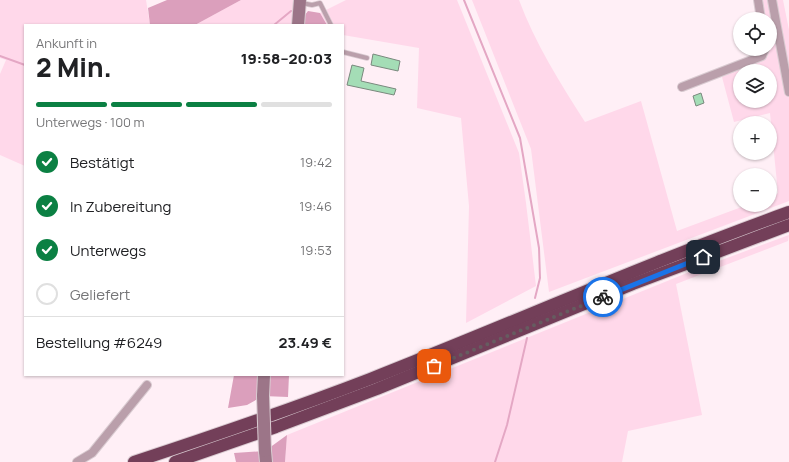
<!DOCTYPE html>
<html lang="de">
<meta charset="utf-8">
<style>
:root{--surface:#fff;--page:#f6f6f6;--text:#202124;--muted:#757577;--line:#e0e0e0;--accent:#0b8043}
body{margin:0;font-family:Manrope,sans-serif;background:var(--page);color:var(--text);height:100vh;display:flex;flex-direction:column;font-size:15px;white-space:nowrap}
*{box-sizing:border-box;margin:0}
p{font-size:13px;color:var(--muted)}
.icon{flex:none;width:22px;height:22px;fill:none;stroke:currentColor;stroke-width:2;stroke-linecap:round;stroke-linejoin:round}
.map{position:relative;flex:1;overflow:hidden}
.side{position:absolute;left:24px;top:24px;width:320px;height:352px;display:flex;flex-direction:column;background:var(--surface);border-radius:0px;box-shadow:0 1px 3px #0004}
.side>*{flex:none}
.buttons{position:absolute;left:733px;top:12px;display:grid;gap:8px}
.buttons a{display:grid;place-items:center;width:44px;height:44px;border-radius:50%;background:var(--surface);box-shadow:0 1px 3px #0004;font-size:20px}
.pin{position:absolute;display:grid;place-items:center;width:34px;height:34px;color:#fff;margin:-17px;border-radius:8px;box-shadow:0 2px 6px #0006}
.courier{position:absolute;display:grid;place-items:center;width:40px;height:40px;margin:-20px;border:3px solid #1a73e8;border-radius:50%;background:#fff;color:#222;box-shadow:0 1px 5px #0007}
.overview em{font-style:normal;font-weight:800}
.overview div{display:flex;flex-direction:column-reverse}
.overview{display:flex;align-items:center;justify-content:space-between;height:68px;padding:0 12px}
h1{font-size:26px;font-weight:800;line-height:30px}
.bar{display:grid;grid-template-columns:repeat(4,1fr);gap:6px 4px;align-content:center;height:48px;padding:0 12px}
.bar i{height:5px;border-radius:3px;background:var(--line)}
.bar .active{background:var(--accent)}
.bar p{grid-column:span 4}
.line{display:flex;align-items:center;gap:10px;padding:0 12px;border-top:1px solid var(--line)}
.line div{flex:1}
ol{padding:0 12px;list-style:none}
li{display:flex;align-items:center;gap:12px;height:44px}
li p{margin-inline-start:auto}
li .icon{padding:4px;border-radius:50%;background:var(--accent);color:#fff;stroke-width:4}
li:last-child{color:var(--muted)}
li i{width:22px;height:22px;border:2px solid var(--line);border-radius:50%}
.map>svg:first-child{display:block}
</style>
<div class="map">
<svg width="789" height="462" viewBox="0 0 789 462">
<rect width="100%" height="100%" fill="#ffeff6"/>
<g fill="#ffd8ea" fill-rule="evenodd">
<path d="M0 0H146L150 25H25V166L0 155V74L6 60 0 58Z"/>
<path d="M241 0H297L295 25H195Z"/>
<path d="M346 0H457L519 153 526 203 536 286 466 323 469 206 461 118 417 108 419 48 343 35V25H327L320 13Z"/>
<path d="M472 0H519C535 43 560 83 585 122L641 101 677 231 747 205H770V197L778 193 770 113 734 122 722 77 768 56V49H770V19H765L761 0H783L789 30V201L549 292 531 149ZM740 71H770V101H740Z"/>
<path d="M789 235 788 241 676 284 702 415 628 431 622 462H285L287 435 692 271Z"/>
</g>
<g fill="#db9fbc">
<path d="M167 0H241L195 25H150L148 8Z"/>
<path d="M308 11 320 13 327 25H295L298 24Z"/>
<path d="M234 375H289L288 397 263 396 247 405 228 408Z"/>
<path d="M287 435 285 462H236L234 453 265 451Z"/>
</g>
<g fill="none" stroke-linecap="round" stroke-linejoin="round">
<g stroke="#e4a7c4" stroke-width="2">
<path d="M464 0 520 138 539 248 540 278 535 298"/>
<path d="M274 25 291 11"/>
<path d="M0 56 25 65"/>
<path d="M495 462 507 425 527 338"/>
</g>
</g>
<g fill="#a4ddb6" stroke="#7a897e">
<path d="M373 54 400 61 398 71 371 65Z"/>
<path d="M352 65 364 68 361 81 396 89 394 95 347 85Z"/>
<path d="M701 93 704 103 696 106 693 96Z"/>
</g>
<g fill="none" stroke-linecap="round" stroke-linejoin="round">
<defs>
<g id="service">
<path d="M302 3 312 5 320 3 331 25"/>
<path d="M343 52 367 58"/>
</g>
<g id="minor">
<path d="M758 0 761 19"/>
<path d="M772 0 789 92"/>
<path d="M682 87 762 56 765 49"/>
<path d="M77 462 92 453 147 385"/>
</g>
<g id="secondary">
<path d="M298 25 300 0"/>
<path d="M263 396 264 375"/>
<path d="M265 451 266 462"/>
</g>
<g id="motorway">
<path d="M134 462C213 436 292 409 370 379 510 324 647 263 789 212"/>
<path d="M175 462 276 427 377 389 633 284 789 225"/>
</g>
</defs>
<use href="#service" stroke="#d9cbd1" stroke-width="5.5"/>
<use href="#minor" stroke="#d9cbd1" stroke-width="10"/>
<use href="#secondary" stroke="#d9cbd1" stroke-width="14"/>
<use href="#motorway" stroke="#d9cbd1" stroke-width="14"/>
<use href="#service" stroke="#ba9fab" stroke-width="4"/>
<use href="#minor" stroke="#ba9fab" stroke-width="8"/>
<use href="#secondary" stroke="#9c7588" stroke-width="12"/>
<use href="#motorway" stroke="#733f59" stroke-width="12"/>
<defs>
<path id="secondary-bridge" d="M263 396 265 451"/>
</defs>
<use href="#secondary-bridge" stroke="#d9cbd1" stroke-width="14" stroke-linecap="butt"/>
<use href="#secondary-bridge" stroke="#9c7588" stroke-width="12"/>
</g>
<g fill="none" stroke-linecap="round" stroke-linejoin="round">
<path stroke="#665c60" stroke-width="4" stroke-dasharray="0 7.2" d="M434 366 603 297"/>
<path stroke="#1a73e8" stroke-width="5" d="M603 297 703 257"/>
</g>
</svg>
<div class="buttons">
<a><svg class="icon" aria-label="locate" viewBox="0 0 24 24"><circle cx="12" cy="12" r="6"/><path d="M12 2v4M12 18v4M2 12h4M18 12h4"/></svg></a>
<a><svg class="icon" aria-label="layers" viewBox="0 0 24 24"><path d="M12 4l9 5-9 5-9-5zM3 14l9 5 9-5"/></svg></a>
<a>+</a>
<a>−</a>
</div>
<div class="pin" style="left:434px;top:366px;background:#ea580c"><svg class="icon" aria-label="bag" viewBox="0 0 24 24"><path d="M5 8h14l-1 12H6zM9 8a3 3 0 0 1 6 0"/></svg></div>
<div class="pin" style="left:703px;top:257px;background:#1f2937"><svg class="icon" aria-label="home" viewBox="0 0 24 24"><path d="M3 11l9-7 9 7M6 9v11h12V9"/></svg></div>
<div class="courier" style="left:603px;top:297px"><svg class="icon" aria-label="bike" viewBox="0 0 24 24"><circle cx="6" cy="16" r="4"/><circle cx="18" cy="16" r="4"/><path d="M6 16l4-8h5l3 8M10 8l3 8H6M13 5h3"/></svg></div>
<section class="side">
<div class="overview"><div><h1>2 Min.</h1><p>Ankunft in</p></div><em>19:58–20:03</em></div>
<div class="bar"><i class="active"></i><i class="active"></i><i class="active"></i><i></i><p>Unterwegs · 100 m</p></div>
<ol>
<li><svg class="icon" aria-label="check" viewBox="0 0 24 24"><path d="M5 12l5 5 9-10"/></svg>Bestätigt<p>19:42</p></li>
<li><svg class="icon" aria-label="check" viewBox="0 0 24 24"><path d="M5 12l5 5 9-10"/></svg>In Zubereitung<p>19:46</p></li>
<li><svg class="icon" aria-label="check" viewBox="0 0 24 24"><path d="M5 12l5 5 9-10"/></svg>Unterwegs<p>19:53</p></li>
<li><i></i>Geliefert</li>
</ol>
<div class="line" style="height:52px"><div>Bestellung #6249</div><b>23.49 €</b></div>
</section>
</div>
